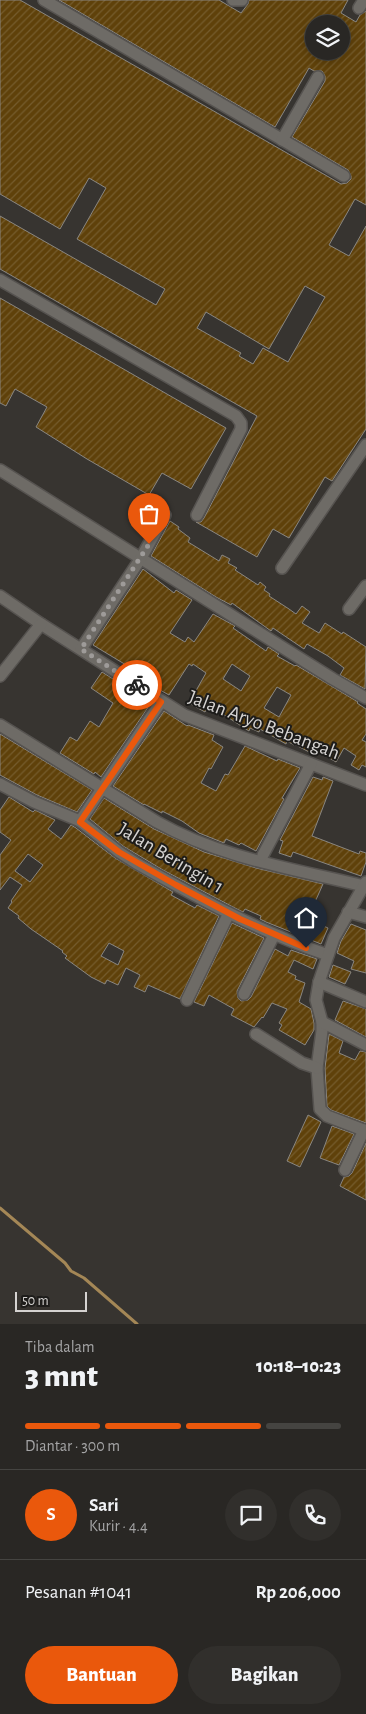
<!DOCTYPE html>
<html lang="id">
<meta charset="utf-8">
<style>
:root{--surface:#292724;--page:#312f2c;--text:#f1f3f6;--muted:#a5a5a6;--line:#454441;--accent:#ea580c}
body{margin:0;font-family:"Alegreya Sans",sans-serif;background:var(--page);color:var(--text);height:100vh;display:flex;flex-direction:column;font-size:19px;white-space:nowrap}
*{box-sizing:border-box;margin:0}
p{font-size:16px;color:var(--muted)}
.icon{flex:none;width:28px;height:28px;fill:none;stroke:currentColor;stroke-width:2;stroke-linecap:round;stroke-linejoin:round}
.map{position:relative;height:1324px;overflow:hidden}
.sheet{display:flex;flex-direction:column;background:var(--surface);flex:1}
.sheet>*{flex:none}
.controls{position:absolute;left:305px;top:15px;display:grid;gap:10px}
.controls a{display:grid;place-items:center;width:45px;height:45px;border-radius:50%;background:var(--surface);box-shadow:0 2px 8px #0003,0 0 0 1px var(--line);font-size:25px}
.scale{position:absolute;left:15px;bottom:12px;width:72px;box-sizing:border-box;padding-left:5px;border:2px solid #d5d3d1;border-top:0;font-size:14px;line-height:18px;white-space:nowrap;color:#d5d3d1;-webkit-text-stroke:4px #1d1c1a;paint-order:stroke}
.pin{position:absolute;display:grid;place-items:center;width:42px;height:42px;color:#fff;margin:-51px -21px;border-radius:50% 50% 50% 0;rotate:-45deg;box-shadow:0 0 5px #0007}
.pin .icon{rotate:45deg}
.courier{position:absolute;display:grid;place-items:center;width:50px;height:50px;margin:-25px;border:4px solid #ea580c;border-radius:50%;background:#fff;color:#222;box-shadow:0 1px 6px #0007}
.summary em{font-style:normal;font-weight:800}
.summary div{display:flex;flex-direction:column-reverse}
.summary{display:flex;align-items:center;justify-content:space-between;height:85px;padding:0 25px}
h1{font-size:32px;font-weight:800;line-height:38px}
.bar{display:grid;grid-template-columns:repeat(4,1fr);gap:8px 5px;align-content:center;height:60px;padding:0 25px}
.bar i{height:6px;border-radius:4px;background:var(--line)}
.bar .current{background:var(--accent)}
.bar p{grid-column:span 4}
.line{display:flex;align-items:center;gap:12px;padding:0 25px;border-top:1px solid var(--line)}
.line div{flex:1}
.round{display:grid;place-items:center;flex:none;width:52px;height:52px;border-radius:26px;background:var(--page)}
.button{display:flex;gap:10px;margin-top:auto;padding:10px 25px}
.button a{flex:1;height:58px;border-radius:30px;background:var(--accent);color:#fff;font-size:20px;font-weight:800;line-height:58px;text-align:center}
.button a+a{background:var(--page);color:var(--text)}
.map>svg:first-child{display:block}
</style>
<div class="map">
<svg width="366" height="1324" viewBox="0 0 366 1324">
<defs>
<pattern id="building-hatch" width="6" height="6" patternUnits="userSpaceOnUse" patternTransform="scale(1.25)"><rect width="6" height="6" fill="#5f410a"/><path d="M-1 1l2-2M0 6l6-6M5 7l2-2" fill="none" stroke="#755c2d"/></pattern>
</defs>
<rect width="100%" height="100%" fill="#373430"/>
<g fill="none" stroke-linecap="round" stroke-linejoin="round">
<path stroke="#a48756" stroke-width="3" d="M0 1208 65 1263 71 1271 84 1278 137 1324"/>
</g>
<g fill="url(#building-hatch)" stroke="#898681" fill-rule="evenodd">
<path d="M0 0H20L341 184 347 183 351 179V176L348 170 292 137 325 81V76L322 71H314L309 68 275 127 59 0H219L241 13 248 4 249 0H348L341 13 356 22 360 15 366 11V205L355 199 329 245 349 256 366 226V429L332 481 325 477 289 538 273 529 257 557 196 522H201L204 518 257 416 0 269V216L156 305 165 289 77 239 106 188 89 178 60 229 0 194ZM314 24H341V51H314ZM305 286 325 297 288 362 263 348 253 364 239 356 241 353 197 328 206 312 269 349Z"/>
<path d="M0 298 226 428 191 489 162 473 149 495 87 459 36 427 47 407 15 389 6 406 0 403Z"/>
<path d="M170 521 179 527 178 529 190 538 188 542 219 561 222 555 230 559 228 563 237 568 235 570 258 585 260 582 266 587 264 590 270 594 269 596 289 609 296 614 302 606 310 612 302 623 319 633 325 623 342 634 343 632 366 647 365 689 340 675 344 668 328 656 307 644 304 649 273 628 271 631 232 603 231 605 216 597 151 556Z"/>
<path d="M143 569 174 593 176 590 192 600 170 633 185 642 188 637 194 642 213 614 235 626 233 628 266 651 268 647 279 654 277 656 295 666 296 665 358 702 357 703 366 709V734L362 740 366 742V767L362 765 359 770 351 765 356 756 344 748 336 762 326 756 330 750 317 742 311 753 294 744V745L287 741 286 744 260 729 259 732 250 728 249 731 209 705 205 712 189 703 206 673 193 664 192 666 189 664 169 695 151 685 153 681 141 674 93 645ZM232 664 250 676 241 691 223 679ZM277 687 291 695 279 717 264 708Z"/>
<path d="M102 672 151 703 101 777 95 772 94 774 60 753 70 737 77 741 90 721 99 727 113 703 91 688Z"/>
<path d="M164 711 187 726 188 725 214 735 212 740 223 747 211 769 209 768 201 783 216 791 225 774 228 775 245 746 277 761 278 759 300 768 282 798 284 799 256 851 241 843 239 845 226 839 224 843 199 833 182 821 162 811V813L144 804V805L113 786Z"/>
<path d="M0 734 92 790 77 812 37 795 0 775Z"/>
<path d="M313 777 322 780 323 777 333 781 312 836 359 854 360 851 366 853V862L361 876 293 852 291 857 279 853 283 841 280 840Z"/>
<path d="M9 797 33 812 35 810 55 820 48 829 61 839 71 825 76 828 115 858 173 892 171 895 195 908 197 905 219 916 180 999 148 985 145 992 134 987 140 975 126 968 118 985 107 980 105 984 91 977 65 958 67 956 62 952 63 951 31 929 18 918 19 916 8 908 12 902 11 901 22 885 10 877 0 890V855L11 840 0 832V810ZM28 854 43 865 30 882 15 871ZM109 943 124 951 118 965 101 956Z"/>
<path d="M104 798 154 829 204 852 256 868 323 884 311 911 321 916 317 923 328 928 321 944 266 922 260 919 261 916 245 909 243 912 233 907 163 870 123 846 90 819Z"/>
<path d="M232 923 264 938 237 991 238 998 241 1001 248 1000 251 997 275 949 288 956 291 950 317 959 313 969 294 960 288 972 296 976 295 979 305 983 299 1002 311 1009 314 1023V1030L305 1045 279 1030 282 1025 279 1023 287 1009 272 1003 263 1018 262 1017 254 1027 231 1015 234 1009 209 995 204 1006 194 1002Z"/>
<path d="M351 924 366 930V973L351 969 354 961 337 953 341 941Z"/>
<path d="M333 965 351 972 345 984 329 977Z"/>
<path d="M343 1001 366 1009V1037L335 1020Z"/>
<path d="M329 1034 343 1041 339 1053 355 1060 360 1051 366 1052V1123L331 1110 327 1106 325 1068Z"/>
<path d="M308 1115 321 1122 300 1167 287 1161Z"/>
<path d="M332 1126 354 1134 339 1165 320 1158Z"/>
<path d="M366 1143V1200L340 1186 344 1177 349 1176 352 1173Z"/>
</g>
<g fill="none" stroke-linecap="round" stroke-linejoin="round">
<defs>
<g id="minor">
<path d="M44 0 344 176"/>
<path d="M233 0H242"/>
<path d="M359 8 364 0"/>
<path d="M282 140 318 77"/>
<path d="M0 280 236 416 241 423V429L197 515"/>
<path d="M0 470 333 679 366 698"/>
<path d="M282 568 366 445"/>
<path d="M0 596 41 624 184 715 366 785"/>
<path d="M349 609 366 586"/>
<path d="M81 649 141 558 165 515"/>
<path d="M0 676 41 624"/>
<path d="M0 725 157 822C221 858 294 869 364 886"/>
<path d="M0 784 34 802 80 821 119 852 136 863C198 898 260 932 328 955"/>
<path d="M80 821 161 702"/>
<path d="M263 855 311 764"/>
<path d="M366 882 334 938 319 982 316 1000 322 1022V1031L317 1068 320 1109 327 1116 366 1131"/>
<path d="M348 912 366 917"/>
<path d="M319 982 366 1002"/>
<path d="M244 994 274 935"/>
<path d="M187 1000 229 913"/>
<path d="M322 1022 366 1045"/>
<path d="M256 1034 302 1063 317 1068"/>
<path d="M345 1170 364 1130"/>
</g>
</defs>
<use href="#minor" stroke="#565350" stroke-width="14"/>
<use href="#minor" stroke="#6e6b66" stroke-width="11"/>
</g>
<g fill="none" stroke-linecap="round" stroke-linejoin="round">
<path stroke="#9e9b99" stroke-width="5" stroke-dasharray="0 9" d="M137 685 81 649 149 544"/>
<path stroke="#ea580c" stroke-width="6" d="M137 685 161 702 80 822 119 852 176 885 240 919 306 948"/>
</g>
<g text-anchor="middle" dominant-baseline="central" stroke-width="4" stroke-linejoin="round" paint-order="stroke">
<g font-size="20" fill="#d5d3d1" stroke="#1d1c1a">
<text transform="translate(264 725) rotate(21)">Jalan Aryo Bebangah</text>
<text transform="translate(171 858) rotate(31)">Jalan Beringin 1</text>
</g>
</g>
</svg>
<div class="controls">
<a><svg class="icon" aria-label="layers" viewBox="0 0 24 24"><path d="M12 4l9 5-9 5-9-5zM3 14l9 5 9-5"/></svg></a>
</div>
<div class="scale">50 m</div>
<div class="pin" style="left:149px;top:544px;background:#ea580c"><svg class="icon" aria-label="bag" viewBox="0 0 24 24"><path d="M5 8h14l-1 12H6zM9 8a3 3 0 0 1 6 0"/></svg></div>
<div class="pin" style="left:306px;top:948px;background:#1f2937"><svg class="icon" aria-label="home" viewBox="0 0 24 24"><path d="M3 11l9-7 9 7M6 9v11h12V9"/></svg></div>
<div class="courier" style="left:137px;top:685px"><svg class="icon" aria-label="bike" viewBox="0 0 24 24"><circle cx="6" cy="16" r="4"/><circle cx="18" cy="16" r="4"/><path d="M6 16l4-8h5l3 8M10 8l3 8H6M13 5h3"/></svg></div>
</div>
<section class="sheet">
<div class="summary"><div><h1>3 mnt</h1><p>Tiba dalam</p></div><em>10:18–10:23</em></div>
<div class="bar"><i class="current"></i><i class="current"></i><i class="current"></i><i></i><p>Diantar · 300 m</p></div>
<div class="line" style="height:90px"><b class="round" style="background:var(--accent);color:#fff">S</b><div><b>Sari</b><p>Kurir · 4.4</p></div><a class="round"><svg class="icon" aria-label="chat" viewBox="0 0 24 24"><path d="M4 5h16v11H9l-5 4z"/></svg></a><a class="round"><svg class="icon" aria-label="phone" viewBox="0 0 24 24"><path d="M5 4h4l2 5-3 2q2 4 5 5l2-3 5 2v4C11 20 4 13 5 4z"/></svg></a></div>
<div class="line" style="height:65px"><div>Pesanan #1041</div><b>Rp 206,000</b></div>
<div class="button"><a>Bantuan</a><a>Bagikan</a></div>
</section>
